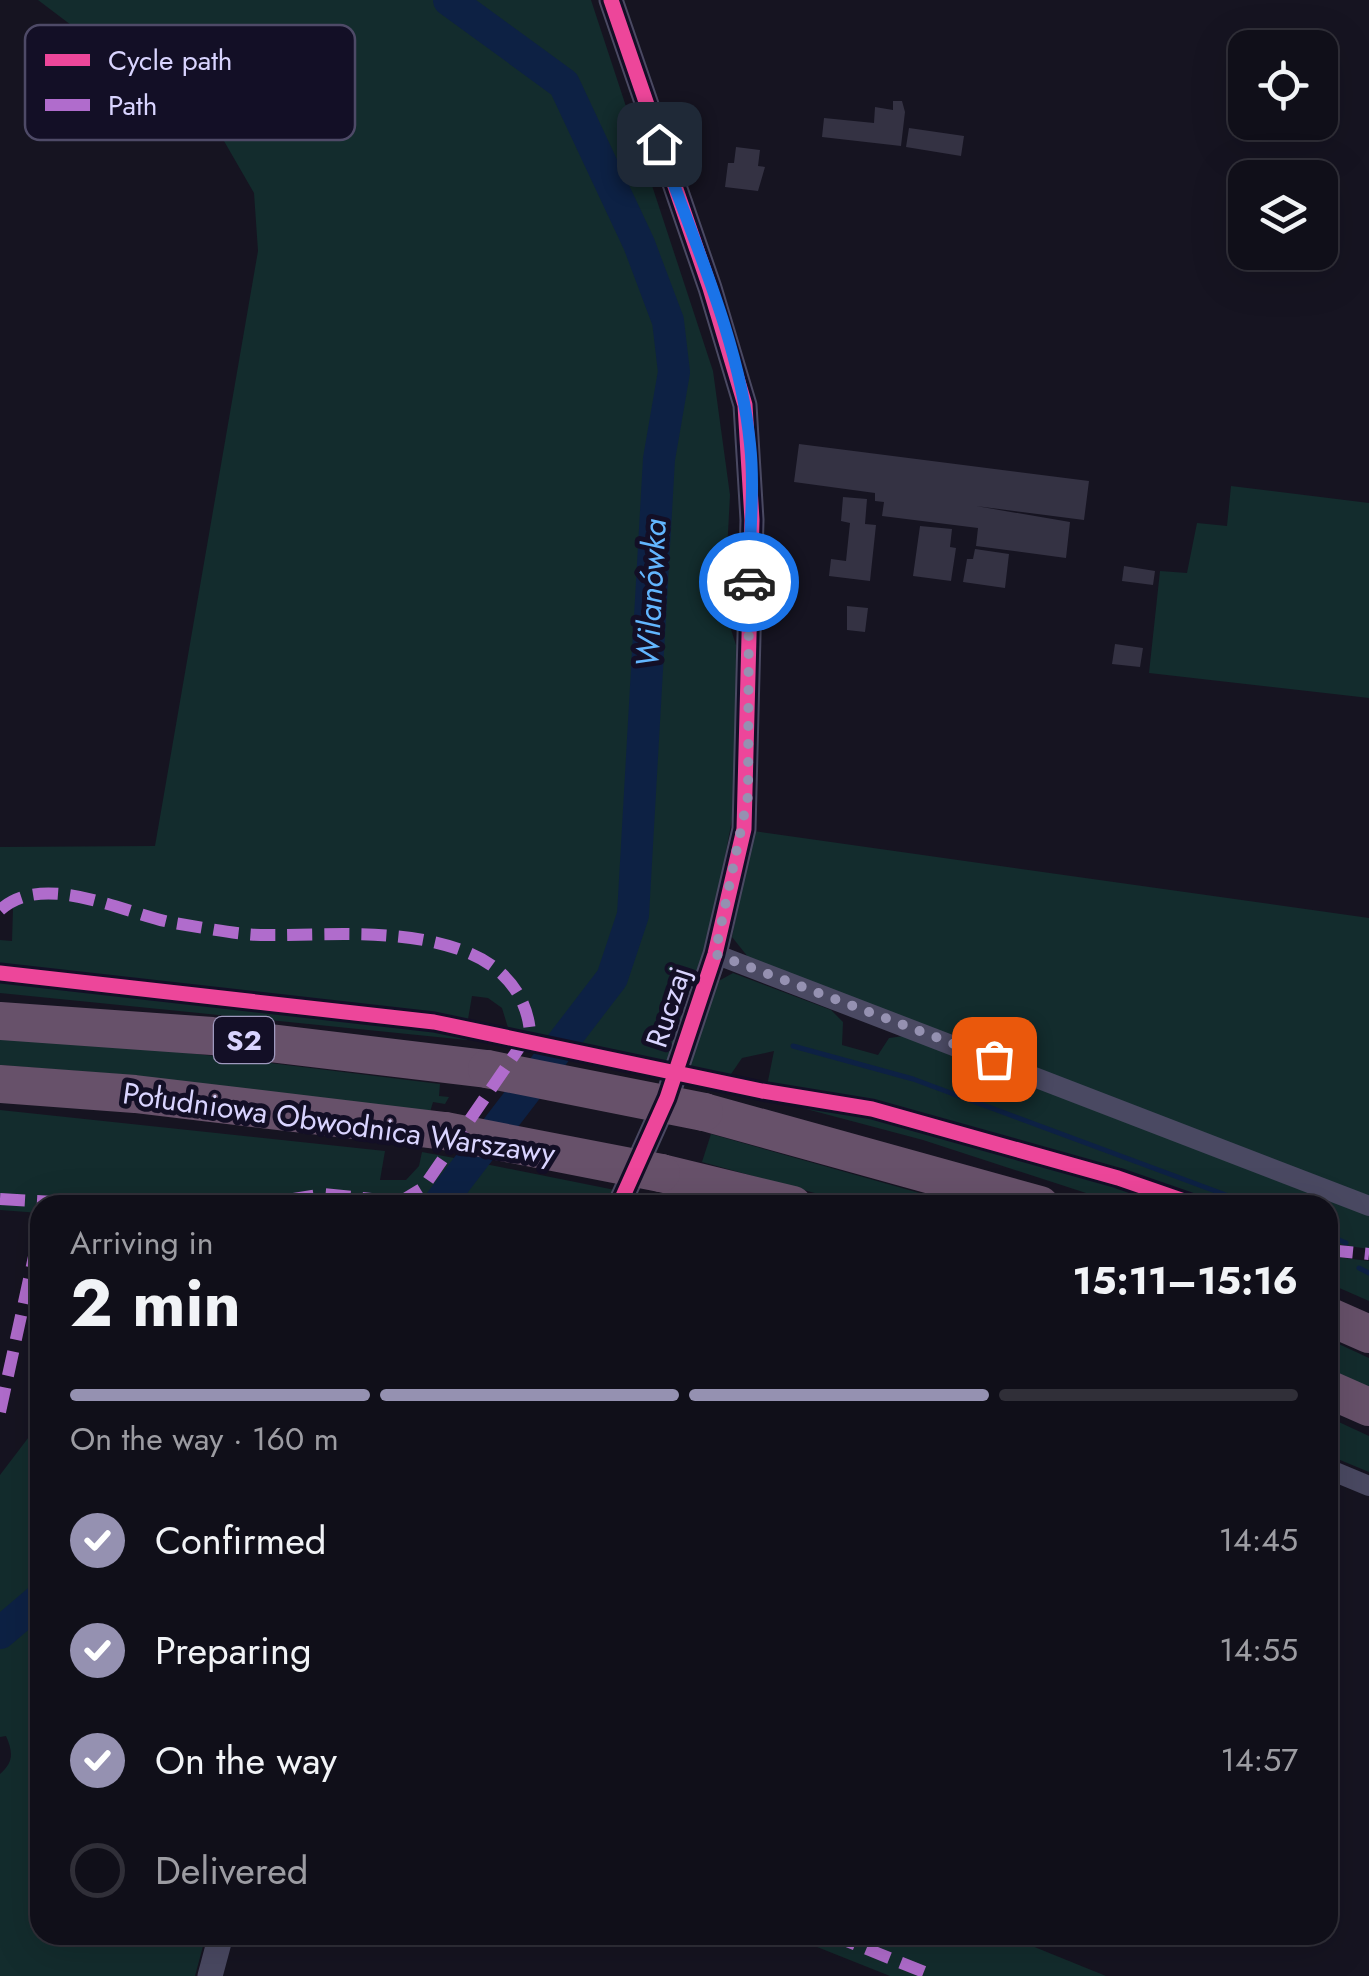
<!DOCTYPE html>
<meta charset="utf-8">
<style>
:root{--surface:#100f19;--page:#1e1d26;--text:#f1f3f6;--muted:#9c9ca2;--line:#302f38;--accent:#9591b1}
body{margin:0;font-family:Jost,sans-serif;background:var(--page);color:var(--text);height:100vh;display:flex;flex-direction:column;font-size:38px;white-space:nowrap}
*{box-sizing:border-box;margin:0}
p{font-size:32px;color:var(--muted)}
.icon{flex:none;width:55px;height:55px;fill:none;stroke:currentColor;stroke-width:2;stroke-linecap:round;stroke-linejoin:round}
.map{position:relative;flex:1;overflow:hidden}
.sheet{position:absolute;left:30px;top:1195px;width:1308px;height:750px;display:flex;flex-direction:column;background:var(--surface);border-radius:30px;box-shadow:0 10px 40px #0002,0 0 0 2px var(--line)}
.sheet>*{flex:none}
.buttons{position:absolute;left:1228px;top:30px;display:grid;gap:20px}
.buttons a{display:grid;place-items:center;width:110px;height:110px;border-radius:20px;background:var(--surface);box-shadow:0 10px 40px #0002,0 0 0 2px var(--line);font-size:50px}
.pin{position:absolute;display:grid;place-items:center;width:85px;height:85px;color:#fff;margin:-42px;border-radius:20px;box-shadow:0 5px 15px #0006}
.courier{position:absolute;display:grid;place-items:center;width:100px;height:100px;margin:-50px;border:8px solid #1a73e8;border-radius:50%;background:#fff;color:#222;box-shadow:0 2px 12px #0007}
.overview em{font-style:normal;font-weight:700}
.overview div{display:flex;flex-direction:column-reverse}
.overview{display:flex;align-items:center;justify-content:space-between;height:170px;padding:0 40px}
h1{font-size:65px;font-weight:700;line-height:75px}
.bar{display:grid;grid-template-columns:repeat(4,1fr);gap:15px 10px;align-content:center;height:120px;padding:0 40px}
.bar i{height:12px;border-radius:8px;background:var(--line)}
.bar .on{background:var(--accent)}
.bar p{grid-column:span 4}
ol{padding:0 40px;list-style:none}
li{display:flex;align-items:center;gap:30px;height:110px}
li p{margin-inline-start:auto}
li .icon{padding:10px;border-radius:50%;background:var(--accent);color:#fff;stroke-width:4}
li:last-child{color:var(--muted)}
li i{width:55px;height:55px;border:5px solid var(--line);border-radius:50%}
.map>svg:first-child{display:block}
</style>
<div class="map">
<svg width="1369" height="1976" viewBox="0 0 1369 1976">
<rect width="100%" height="100%" fill="#161421"/>
<g fill="#132c2d">
<path d="M38 0H591L713 371 730 495 724 608 736 645 735 803 708 949 670 1064 571 1043C641 959 649 898 646 791L631 789 622 926 609 959 554 1039 509 1031 502 1008 488 998 472 996 467 1025 431 1017 0 968V940L12 941 13 909 0 905V847L155 846 258 251 254 193 224 141Z"/>
<path d="M1231 486 1369 503V698L1149 673 1160 571 1187 573 1197 523 1227 526Z"/>
<path d="M753 831 1369 918V1199L748 957 732 937Z"/>
<path d="M733 973 831 1010 843 1022 842 1045 878 1055 889 1038 904 1036 1369 1215V1249L1328 1243V1205H1210L933 1119 767 1086 774 1051 742 1058 729 1077 686 1067 715 983Z"/>
<path d="M0 979 424 1027 468 1036 467 1040 0 993Z"/>
<path d="M0 1036 148 1048 440 1084 439 1096 449 1097 445 1104 433 1102 430 1112 128 1075 0 1065Z"/>
<path d="M761 1097C890 1107 1045 1165 1169 1205H1123L923 1140Z"/>
<path d="M0 1110 385 1151 380 1180H406L419 1166 422 1152 465 1160 432 1205H40V1213L0 1210Z"/>
<path d="M711 1134 962 1205H858L702 1162Z"/>
<path d="M485 1164 620 1191 610 1205H451Z"/>
<path d="M1328 1256 1369 1261V1301L1328 1283Z"/>
<path d="M1328 1339 1369 1358V1389L1328 1371Z"/>
<path d="M40 1404V1935H206L195 1976H0V1774C14 1762 13 1752 6 1736L0 1737V1475L38 1425Z"/>
<path d="M1328 1417 1369 1436V1472L1328 1455Z"/>
<path d="M787 1935H1005L1106 1976H890Z"/>
</g>
<g fill="none" stroke-linecap="round" stroke-linejoin="round">
<g stroke="#0d2144" stroke-width="5">
<path d="M793 1046 913 1079 1253 1205"/>
<path d="M1328 1235 1346 1243"/>
<path d="M1359 1268 1369 1273"/>
</g>
<g stroke="#0d2144" stroke-width="32">
<path d="M438 1205 612 978 633 915 659 459 674 372 668 321 639 244 564 84 449 0"/>
<path d="M0 1633 40 1599"/>
</g>
</g>
<g fill="#343243">
<path d="M893 101H902L905 112 901 146 822 137 824 118 874 123 875 107 893 110Z"/>
<path d="M909 128 964 136 961 156 906 147Z"/>
<path d="M736 147 760 150 758 166 765 167 758 191 725 187 728 163H734Z"/>
<path d="M799 444 1089 481 1084 520 976 506 1070 522 1066 558 976 546 978 528 882 516 884 502 875 501V493L794 482Z"/>
<path d="M843 497 867 499 865 524 876 525 870 581 829 576 831 559 846 561 850 523 841 521Z"/>
<path d="M920 526 952 529 950 547 956 548 951 581 913 576Z"/>
<path d="M975 549 1009 554 1005 588 963 582 967 559H973Z"/>
<path d="M1124 566 1155 571 1153 585 1122 581Z"/>
<path d="M847 606 868 608 865 632 847 630Z"/>
<path d="M1115 644 1143 648 1140 667 1112 664Z"/>
</g>
<g fill="none" stroke-linecap="round" stroke-linejoin="round">
<g stroke="#4a4962" stroke-width="20">
<path d="M715 954 1369 1206"/>
<path d="M1328 1469 1369 1486"/>
</g>
<g stroke="#4a4962" stroke-width="25">
<path d="M611 0 710 288 745 405 752 520 744 829 715 954 667 1098 619 1205"/>
<path d="M210 1976 221 1935"/>
</g>
<g stroke="#67516a" stroke-width="38">
<path d="M0 1021 212 1036 487 1069"/>
<path d="M0 1084 135 1094 445 1131"/>
<path d="M704 1112 1040 1205"/>
<path d="M661 1173 793 1205"/>
<path d="M1328 1316 1369 1334"/>
<path d="M1328 1389 1369 1407"/>
</g>
<g stroke="#67516a" stroke-width="38">
<path d="M487 1069 704 1112"/>
<path d="M445 1131 661 1173"/>
</g>
<g stroke="#b06ccc" stroke-width="12" stroke-dasharray="25 12" stroke-linecap="butt">
<path d="M0 910C44 870 125 914 174 923 206 928 241 936 273 935 336 935 408 928 469 953 503 967 527 995 530 1032L423 1188 400 1202 324 1194 255 1205"/>
<path d="M0 1199 105 1205"/>
<path d="M1328 1250 1369 1254"/>
<path d="M0 1412 40 1229"/>
<path d="M832 1935 934 1976"/>
</g>
<defs>
<g id="cycleway">
<path d="M611 0 710 288 745 405 752 520 744 829 715 954 667 1098 619 1205"/>
<path d="M0 973 434 1022 762 1091 872 1109 1118 1178 1196 1205"/>
</g>
</defs>
<use href="#cycleway" stroke="#130f26" stroke-width="21"/>
<use href="#cycleway" stroke="#ed469a" stroke-width="15"/>
</g>
<g fill="none" stroke-linecap="round" stroke-linejoin="round">
<path stroke="#9591b1" stroke-width="10" stroke-dasharray="0 18" d="M749 582 748 796 715 954 994 1059"/>
<path stroke="#1a73e8" stroke-width="12" d="M659 144C693 240 740 342 750 444 755 490 749 536 749 582"/>
</g>
<g text-anchor="middle" dominant-baseline="central" stroke-width="10" stroke-linejoin="round" paint-order="stroke">
<rect fill="#130f26" stroke="#9e99be" stroke-width="2.5" x="214" y="1017" width="60" height="46" rx="8"/>
<g font-size="28" font-weight="bold" fill="#d9d4ff">
<text x="244" y="1040">S2</text>
</g>
<g font-size="30" fill="#d9d4ff" stroke="#130f26">
<text transform="translate(668 1007) rotate(-72)">Ruczaj</text>
<text transform="translate(339 1123) rotate(8)">Południowa Obwodnica Warszawy</text>
</g>
<g font-size="32" font-style="italic" fill="#62b6ff" stroke="#130f26">
<text transform="translate(651 593) rotate(-87)">Wilanówka</text>
</g>
</g>
<rect x="25" y="25" width="330" height="115" rx="15" fill="#130f26" stroke="#4e4a67" stroke-width="2.5"/>
<rect x="45" y="54" width="45" height="12" fill="#ed469a"/>
<rect x="45" y="99" width="45" height="12" fill="#b06ccc"/>
<g font-size="28" fill="#d9d4ff">
<text x="108" y="70">Cycle path</text>
<text x="108" y="115">Path</text>
</g>
</svg>
<div class="buttons">
<a><svg class="icon" aria-label="locate" viewBox="0 0 24 24"><circle cx="12" cy="12" r="6"/><path d="M12 2v4M12 18v4M2 12h4M18 12h4"/></svg></a>
<a><svg class="icon" aria-label="layers" viewBox="0 0 24 24"><path d="M12 4l9 5-9 5-9-5zM3 14l9 5 9-5"/></svg></a>
</div>
<div class="pin" style="left:994px;top:1059px;background:#ea580c"><svg class="icon" aria-label="bag" viewBox="0 0 24 24"><path d="M5 8h14l-1 12H6zM9 8a3 3 0 0 1 6 0"/></svg></div>
<div class="pin" style="left:659px;top:144px;background:#1f2937"><svg class="icon" aria-label="home" viewBox="0 0 24 24"><path d="M3 11l9-7 9 7M6 9v11h12V9"/></svg></div>
<div class="courier" style="left:749px;top:582px"><svg class="icon" aria-label="car" viewBox="0 0 24 24"><path d="M5 17H2v-5l4-1 3-4h7l3 4 3 1v5h-3M9 17h6M6 11h13"/><circle cx="7" cy="17" r="2"/><circle cx="17" cy="17" r="2"/></svg></div>
<section class="sheet">
<div class="overview"><div><h1>2 min</h1><p>Arriving in</p></div><em>15:11–15:16</em></div>
<div class="bar"><i class="on"></i><i class="on"></i><i class="on"></i><i></i><p>On the way · 160 m</p></div>
<ol>
<li><svg class="icon" aria-label="check" viewBox="0 0 24 24"><path d="M5 12l5 5 9-10"/></svg>Confirmed<p>14:45</p></li>
<li><svg class="icon" aria-label="check" viewBox="0 0 24 24"><path d="M5 12l5 5 9-10"/></svg>Preparing<p>14:55</p></li>
<li><svg class="icon" aria-label="check" viewBox="0 0 24 24"><path d="M5 12l5 5 9-10"/></svg>On the way<p>14:57</p></li>
<li><i></i>Delivered</li>
</ol>
</section>
</div>
